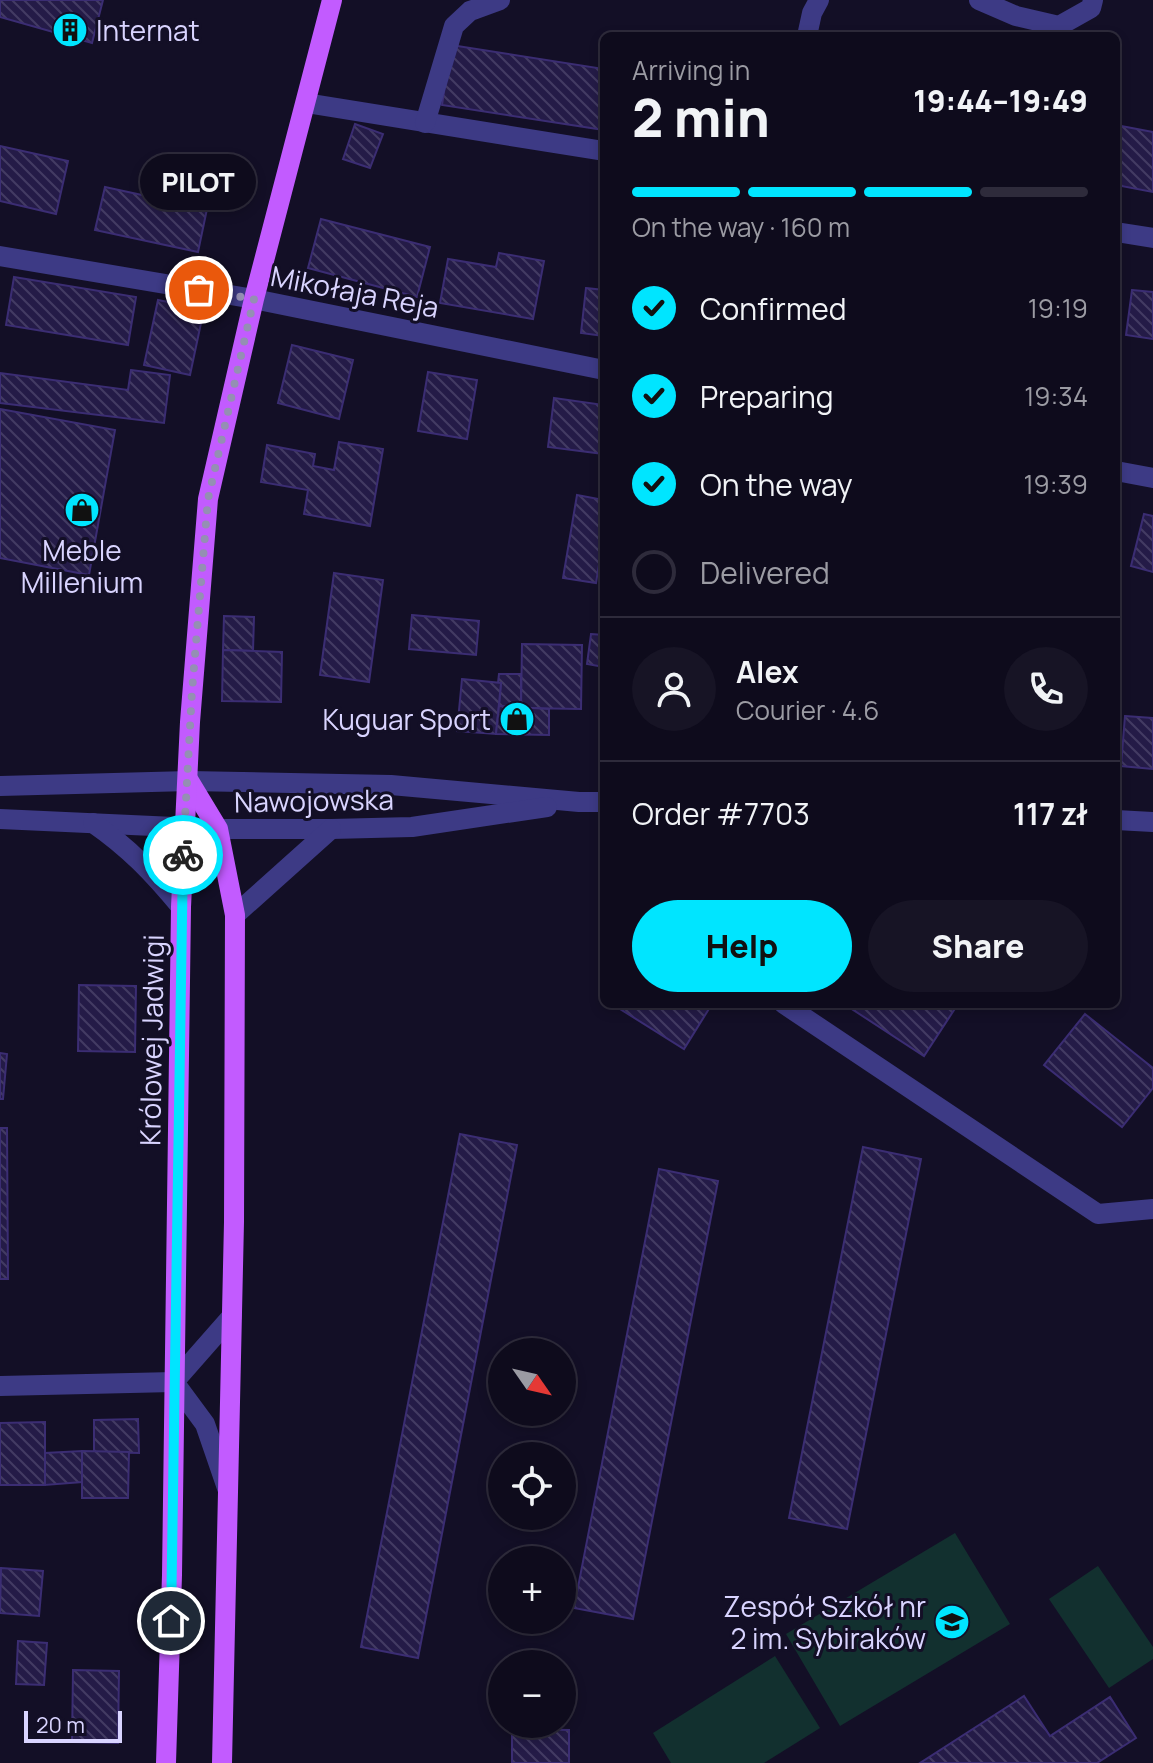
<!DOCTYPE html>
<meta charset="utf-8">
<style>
:root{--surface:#0e0b1c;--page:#171425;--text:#f1f3f6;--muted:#9b9ba3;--line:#2e2b3b;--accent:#00e5ff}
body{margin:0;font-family:Manrope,sans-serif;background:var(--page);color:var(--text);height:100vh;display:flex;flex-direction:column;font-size:30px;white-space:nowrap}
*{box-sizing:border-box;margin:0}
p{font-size:26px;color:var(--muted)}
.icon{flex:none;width:44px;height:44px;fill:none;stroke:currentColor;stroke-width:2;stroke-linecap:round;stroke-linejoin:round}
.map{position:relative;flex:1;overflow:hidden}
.details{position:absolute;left:600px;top:32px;width:520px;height:976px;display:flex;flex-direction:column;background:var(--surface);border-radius:12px;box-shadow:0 4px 12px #0003,0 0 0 2px var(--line)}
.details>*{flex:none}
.needle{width:52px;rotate:124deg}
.buttons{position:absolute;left:488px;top:1338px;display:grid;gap:16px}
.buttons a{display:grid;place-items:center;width:88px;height:88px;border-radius:50%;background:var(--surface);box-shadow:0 4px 12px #0003,0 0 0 2px var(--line);font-size:40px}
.scale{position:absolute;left:24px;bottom:20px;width:98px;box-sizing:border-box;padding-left:8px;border:4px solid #d9d4ff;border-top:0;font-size:22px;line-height:28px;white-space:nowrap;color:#d9d4ff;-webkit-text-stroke:6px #130f26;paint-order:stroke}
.pin{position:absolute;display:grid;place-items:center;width:68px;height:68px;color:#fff;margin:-34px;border:4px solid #fff;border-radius:50%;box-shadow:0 2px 8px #0007}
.courier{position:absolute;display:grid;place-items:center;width:80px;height:80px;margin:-40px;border:6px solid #00e5ff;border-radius:50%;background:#fff;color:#222;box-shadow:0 2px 10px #0007}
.bubble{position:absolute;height:56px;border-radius:28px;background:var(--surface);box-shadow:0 4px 12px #0003,0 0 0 2px var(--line);font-size:26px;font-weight:800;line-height:56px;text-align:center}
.head em{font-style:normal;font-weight:800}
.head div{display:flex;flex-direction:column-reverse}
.head{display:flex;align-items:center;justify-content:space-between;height:136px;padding:0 32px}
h1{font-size:52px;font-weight:800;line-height:60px}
.bar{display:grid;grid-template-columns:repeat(4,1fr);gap:12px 8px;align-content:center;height:96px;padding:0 32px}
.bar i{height:10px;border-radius:6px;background:var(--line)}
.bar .on{background:var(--accent)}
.bar p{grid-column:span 4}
.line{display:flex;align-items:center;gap:20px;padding:0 32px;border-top:2px solid var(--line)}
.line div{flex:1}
.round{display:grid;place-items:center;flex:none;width:84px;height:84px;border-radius:42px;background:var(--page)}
ol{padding:0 32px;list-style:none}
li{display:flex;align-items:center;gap:24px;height:88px}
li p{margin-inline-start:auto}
li .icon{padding:8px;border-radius:50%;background:var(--accent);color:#111;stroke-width:4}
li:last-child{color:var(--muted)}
li i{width:44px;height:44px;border:4px solid var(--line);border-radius:50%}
.cta{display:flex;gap:16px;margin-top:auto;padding:16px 32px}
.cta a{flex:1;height:92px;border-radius:48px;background:var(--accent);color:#111;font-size:32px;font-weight:800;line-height:92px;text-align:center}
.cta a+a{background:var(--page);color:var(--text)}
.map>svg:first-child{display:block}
</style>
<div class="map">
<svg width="1153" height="1763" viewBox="0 0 1153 1763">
<defs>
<pattern id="building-back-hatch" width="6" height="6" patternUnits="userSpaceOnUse" patternTransform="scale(2)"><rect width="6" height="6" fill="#241b47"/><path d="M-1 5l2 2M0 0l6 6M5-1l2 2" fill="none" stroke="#433b63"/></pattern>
</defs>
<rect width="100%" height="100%" fill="#130f26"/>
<g fill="#12302f">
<path d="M955 1533 1010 1624 840 1726 786 1634Z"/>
<path d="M1098 1566 1153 1647V1659L1109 1688 1049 1599Z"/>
<path d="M775 1656 820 1728 764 1763H671L653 1733Z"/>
</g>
<g fill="url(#building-back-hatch)" stroke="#3b2d73" stroke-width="2">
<path d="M0 0H103L92 43 0 17Z"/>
<path d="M451 45 604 69V130L442 105Z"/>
<path d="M355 124 383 134 370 168 343 159Z"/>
<path d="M1116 125 1153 132V192L1116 185Z"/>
<path d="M0 146 68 161 56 214 0 201Z"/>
<path d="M105 187 207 209 198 252 95 230Z"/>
<path d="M321 219 430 247 417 297 308 268Z"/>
<path d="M499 253 544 261 533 319 440 303 448 259 496 267Z"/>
<path d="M14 277 136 297 128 345 6 325Z"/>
<path d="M586 288 604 290V336L581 333Z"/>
<path d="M1132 290 1153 292V339L1126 335Z"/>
<path d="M158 300 204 309 190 375 144 365Z"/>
<path d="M292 345 353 360 339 419 278 403Z"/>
<path d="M131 370 170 375 164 423 0 403V373L128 390Z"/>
<path d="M428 372 477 380 467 439 418 431Z"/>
<path d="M554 398 604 405V454L548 447Z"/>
<path d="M0 409 115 430 89 575 0 558Z"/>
<path d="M339 442 383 449 370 526 304 514 308 490 261 482 267 445 315 454 313 466 334 470Z"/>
<path d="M577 495 604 500V534L596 583 563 578Z"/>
<path d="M1144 514 1153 516V572L1131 566Z"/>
<path d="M334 573 383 580 369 682 320 675Z"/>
<path d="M412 615 479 621 476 655 409 649Z"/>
<path d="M224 616 254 617 253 651 223 650Z"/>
<path d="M591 634 604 635V667L587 664Z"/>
<path d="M522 644 582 645 581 709 521 708Z"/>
<path d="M223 650 282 652 281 702 222 701Z"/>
<path d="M499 674H521V708L499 706 501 683H498Z"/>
<path d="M462 679 501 683 496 734 457 731Z"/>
<path d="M602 692H604V742H601Z"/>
<path d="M499 706 549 709V735L496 734Z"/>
<path d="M1125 716 1153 718V769L1121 766Z"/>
<path d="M79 985 136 986 135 1052 78 1051Z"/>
<path d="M612 1004H712L684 1049Z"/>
<path d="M844 1004H958L924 1056Z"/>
<path d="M1085 1014 1153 1068V1088L1122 1127 1044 1065Z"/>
<path d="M0 1053 7 1054 3 1099H0Z"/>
<path d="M0 1128H7L8 1279H0Z"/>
<path d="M460 1134 517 1145 418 1658 361 1647Z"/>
<path d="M863 1147 921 1159 847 1529 789 1518Z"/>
<path d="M659 1169 718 1181 633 1619 574 1608Z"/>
<path d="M138 1419 139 1453 94 1452V1420Z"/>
<path d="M45 1422V1485H0V1423Z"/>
<path d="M82 1451 129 1452 128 1498H82Z"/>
<path d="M82 1451V1482L45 1485V1453Z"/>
<path d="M1 1568 43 1571 39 1616 0 1613Z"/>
<path d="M18 1641 47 1643 44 1685 16 1684Z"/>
<path d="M73 1670 119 1671 118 1743 72 1742Z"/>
<path d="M1024 1696 1050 1736 1110 1697 1136 1738 1097 1763H920Z"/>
<path d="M512 1729 569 1730V1763H512Z"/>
</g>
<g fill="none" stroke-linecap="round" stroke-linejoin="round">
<g stroke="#3d3a85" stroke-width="20">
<path d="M979 0 1016 16 1059 26 1091 8 1093 0"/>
<path d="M807 36 812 13 819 0"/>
<path d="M306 103 604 151"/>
<path d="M425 123 454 26 470 11 500 0"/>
<path d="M1116 232 1153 238"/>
<path d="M0 256 254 299 604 370"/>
<path d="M1116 471 1153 478"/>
<path d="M0 786 189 781 391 785 579 802H604"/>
<path d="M0 819 218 829H331L412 827 547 807"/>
<path d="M1116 820 1153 822"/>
<path d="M93 823C129 848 153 873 181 907"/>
<path d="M235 915 331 829"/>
<path d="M784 1004 1098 1214 1153 1209"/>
<path d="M174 1382 205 1424 227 1488"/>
<path d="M174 1382 232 1316"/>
<path d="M0 1386 174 1382"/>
</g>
<g stroke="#c25bff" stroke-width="20">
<path d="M189 781 218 829 235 915 234 1222 222 1763"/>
<path d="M166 1763 172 1575 181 907 190 722 208 499 254 299 332 0"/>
</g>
</g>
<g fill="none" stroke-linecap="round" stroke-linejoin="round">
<path stroke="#948fb3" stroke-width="8" stroke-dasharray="0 14.4" d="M183 855 192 691 208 499 254 299 199 290"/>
<path stroke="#00e5ff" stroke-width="10" d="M171 1621 183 855"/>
</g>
<defs>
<symbol id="building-disc" viewBox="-11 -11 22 22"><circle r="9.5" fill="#00e5ff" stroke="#130f26"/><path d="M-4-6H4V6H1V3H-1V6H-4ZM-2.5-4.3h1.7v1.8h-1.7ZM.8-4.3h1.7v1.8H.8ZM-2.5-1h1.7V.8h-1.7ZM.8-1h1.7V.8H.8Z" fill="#111"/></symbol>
<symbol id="shop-disc" viewBox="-11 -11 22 22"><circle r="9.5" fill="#00e5ff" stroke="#130f26"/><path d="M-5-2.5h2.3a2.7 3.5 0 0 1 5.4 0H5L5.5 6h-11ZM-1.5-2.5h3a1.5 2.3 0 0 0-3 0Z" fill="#111"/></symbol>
<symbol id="school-disc" viewBox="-11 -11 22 22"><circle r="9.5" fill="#00e5ff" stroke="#130f26"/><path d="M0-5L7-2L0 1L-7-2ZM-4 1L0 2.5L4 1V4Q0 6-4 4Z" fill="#111"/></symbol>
</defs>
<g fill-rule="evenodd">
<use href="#building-disc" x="50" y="10" width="40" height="40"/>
<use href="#shop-disc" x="62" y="490" width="40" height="40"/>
<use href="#shop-disc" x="497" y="699" width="40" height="40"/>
<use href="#school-disc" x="932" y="1602" width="40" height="40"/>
</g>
<g text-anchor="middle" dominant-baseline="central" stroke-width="6" stroke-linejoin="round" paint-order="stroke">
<g font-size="28" fill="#d9d4ff" stroke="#130f26" text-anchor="end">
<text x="96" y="30" text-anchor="start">Internat</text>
<text x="82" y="550" text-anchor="middle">Meble<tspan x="82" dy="32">Millenium</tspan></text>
<text x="491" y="719">Kuguar Sport</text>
<text x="926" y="1606">Zespół Szkół nr<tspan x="926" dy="32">2 im. Sybiraków</tspan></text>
</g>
<g font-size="28" fill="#d9d4ff" stroke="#130f26">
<text transform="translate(355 291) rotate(11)">Mikołaja Reja</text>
<text transform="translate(314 800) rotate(-1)">Nawojowska</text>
<text transform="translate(151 1040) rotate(-89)">Królowej Jadwigi</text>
</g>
</g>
</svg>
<div class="buttons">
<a><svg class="needle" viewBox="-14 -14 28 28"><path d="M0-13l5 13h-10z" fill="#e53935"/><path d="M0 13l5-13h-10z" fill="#9b9ba3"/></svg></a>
<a><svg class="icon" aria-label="locate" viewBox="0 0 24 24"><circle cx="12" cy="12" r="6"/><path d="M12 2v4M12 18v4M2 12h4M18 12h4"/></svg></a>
<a>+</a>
<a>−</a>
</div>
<div class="scale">20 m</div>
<div class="pin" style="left:199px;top:290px;background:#ea580c"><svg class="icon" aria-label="bag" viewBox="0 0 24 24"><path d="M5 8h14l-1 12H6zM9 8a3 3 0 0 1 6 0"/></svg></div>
<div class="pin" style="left:171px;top:1621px;background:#1f2937"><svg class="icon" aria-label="home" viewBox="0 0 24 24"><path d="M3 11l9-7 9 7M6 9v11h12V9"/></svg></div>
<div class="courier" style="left:183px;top:855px"><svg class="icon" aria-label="bike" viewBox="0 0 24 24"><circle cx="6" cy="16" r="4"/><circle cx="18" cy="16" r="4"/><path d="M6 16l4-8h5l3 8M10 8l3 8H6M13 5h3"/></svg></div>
<div class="bubble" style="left:140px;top:154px;width:116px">PILOT</div>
<section class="details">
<div class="head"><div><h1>2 min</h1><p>Arriving in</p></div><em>19:44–19:49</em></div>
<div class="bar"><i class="on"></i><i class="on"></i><i class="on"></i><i></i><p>On the way · 160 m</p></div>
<ol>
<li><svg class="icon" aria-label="check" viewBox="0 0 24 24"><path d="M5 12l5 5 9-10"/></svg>Confirmed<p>19:19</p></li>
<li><svg class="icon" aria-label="check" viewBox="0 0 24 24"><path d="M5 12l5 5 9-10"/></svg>Preparing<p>19:34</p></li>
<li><svg class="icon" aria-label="check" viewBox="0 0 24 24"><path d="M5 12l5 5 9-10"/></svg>On the way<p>19:39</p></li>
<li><i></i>Delivered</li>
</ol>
<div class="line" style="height:144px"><a class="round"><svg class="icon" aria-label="person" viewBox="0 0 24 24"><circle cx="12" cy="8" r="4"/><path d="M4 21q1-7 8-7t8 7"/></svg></a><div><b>Alex</b><p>Courier · 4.6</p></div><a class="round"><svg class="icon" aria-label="phone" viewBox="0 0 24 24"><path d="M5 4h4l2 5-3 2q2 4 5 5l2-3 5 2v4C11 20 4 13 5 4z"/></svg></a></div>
<div class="line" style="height:104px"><div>Order #7703</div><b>117 zł</b></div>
<div class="cta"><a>Help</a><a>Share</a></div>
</section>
</div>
